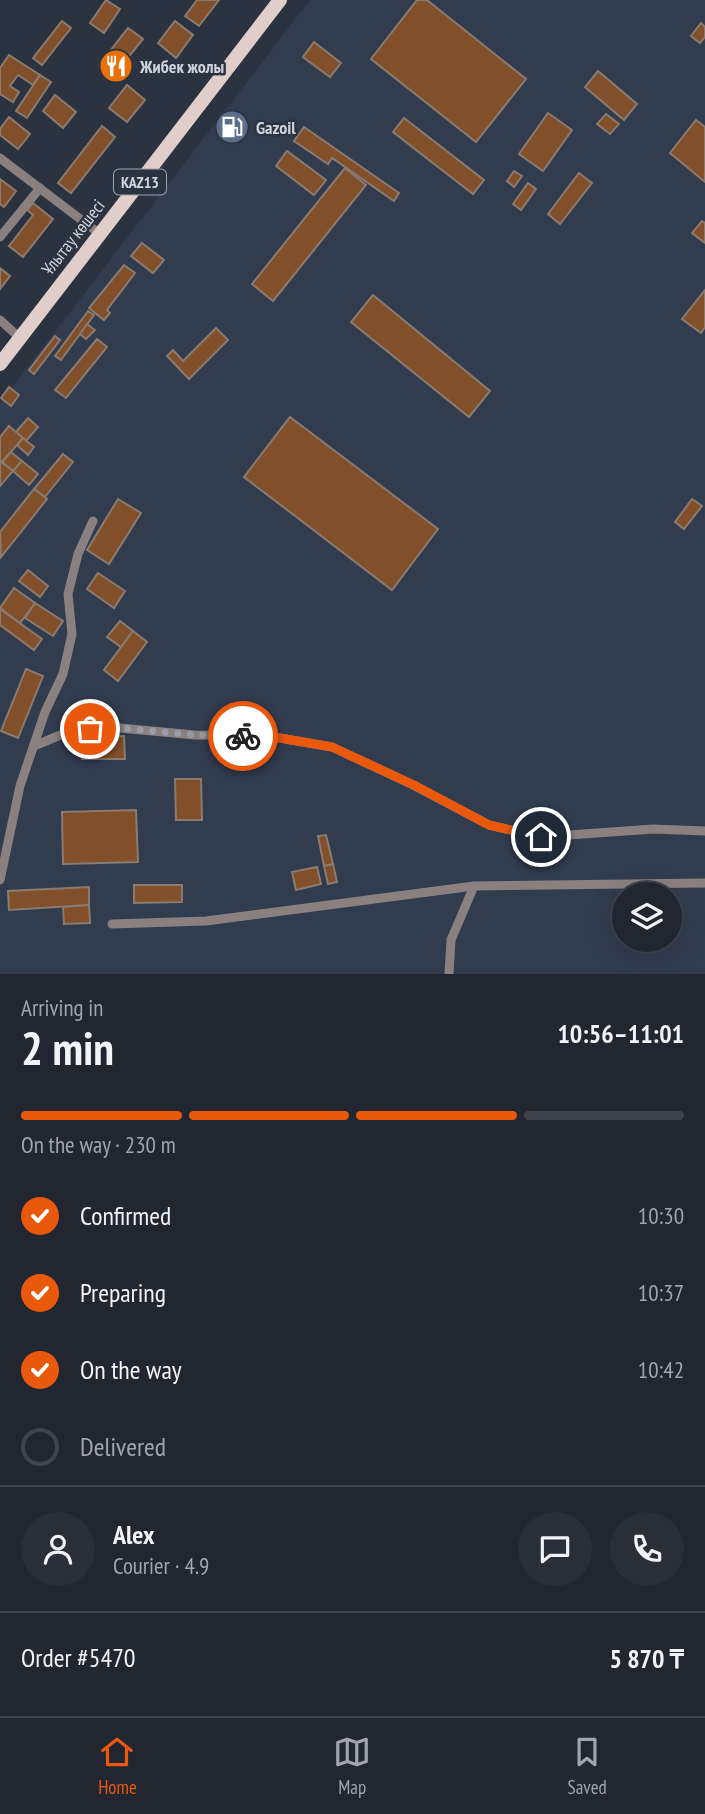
<!DOCTYPE html>
<meta charset="utf-8">
<style>
:root{--surface:#212630;--page:#292e38;--text:#f1f3f6;--muted:#a2a5ab;--line:#3e434c;--accent:#ea580c}
body{margin:0;font-family:"PT Sans Narrow",sans-serif;background:var(--page);color:var(--text);height:100vh;display:flex;flex-direction:column;font-size:26px;white-space:nowrap}
*{box-sizing:border-box;margin:0}
p{font-size:23px;color:var(--muted)}
.icon{flex:none;width:38px;height:38px;fill:none;stroke:currentColor;stroke-width:2;stroke-linecap:round;stroke-linejoin:round}
.map{position:relative;height:974px;overflow:hidden}
.side{display:flex;flex-direction:column;background:var(--surface);flex:1}
.side>*{flex:none}
.tools{position:absolute;left:612px;top:882px;display:grid;gap:14px}
.tools a{display:grid;place-items:center;width:70px;height:70px;border-radius:50%;background:var(--surface);box-shadow:0 7px 28px #0002,0 0 0 2px var(--line);font-size:35px}
.pin{position:absolute;display:grid;place-items:center;width:60px;height:60px;color:#fff;margin:-30px;border:4px solid #fff;border-radius:50%;box-shadow:0 2px 7px #0007}
.courier{position:absolute;display:grid;place-items:center;width:70px;height:70px;margin:-35px;border:5px solid #ea580c;border-radius:50%;background:#fff;color:#222;box-shadow:0 2px 9px #0007}
.headline em{font-style:normal;font-weight:800}
.headline div{display:flex;flex-direction:column-reverse}
.headline{display:flex;align-items:center;justify-content:space-between;height:119px;padding:0 21px}
h1{font-size:46px;font-weight:800;line-height:52px}
.bar{display:grid;grid-template-columns:repeat(4,1fr);gap:10px 7px;align-content:center;height:84px;padding:0 21px}
.bar i{height:9px;border-radius:5px;background:var(--line)}
.bar .active{background:var(--accent)}
.bar p{grid-column:span 4}
.line{display:flex;align-items:center;gap:18px;padding:0 21px;border-top:2px solid var(--line)}
.line div{flex:1}
.round{display:grid;place-items:center;flex:none;width:74px;height:74px;border-radius:37px;background:var(--page)}
ol{padding:0 21px;list-style:none}
li{display:flex;align-items:center;gap:21px;height:77px}
li p{margin-inline-start:auto}
li .icon{padding:7px;border-radius:50%;background:var(--accent);color:#fff;stroke-width:4}
li:last-child{color:var(--muted)}
li i{width:38px;height:38px;border:4px solid var(--line);border-radius:50%}
.dock{display:flex;justify-content:space-around;align-items:center;height:98px;border-top:2px solid var(--line);background:var(--surface);font-size:19px;color:var(--muted)}
.dock a{display:grid;justify-items:center;gap:4px}
.dock .active{color:var(--accent)}
.map>svg:first-child{display:block}
</style>
<div class="map">
<svg width="705" height="974" viewBox="0 0 705 974">
<rect width="100%" height="100%" fill="#2c3340"/>
<path fill="#323c4f" fill-rule="evenodd" d="M310 0H705V974H0V403ZM625 894H670V940H625Z"/>
<g fill="#814f2a" stroke="#8a7a6f" stroke-width="2">
<path d="M106 0 120 9 104 33 90 23Z"/>
<path d="M197 0H219L199 26 185 16Z"/>
<path d="M417 0H427L526 79 476 142 371 59Z"/>
<path d="M62 21 71 28 42 65 33 58Z"/>
<path d="M175 21 193 35 176 58 158 43Z"/>
<path d="M701 23 705 27V37L700 43 691 36Z"/>
<path d="M128 28 143 39 114 75 100 64Z"/>
<path d="M314 42 341 63 330 77 303 57Z"/>
<path d="M9 55 40 75 33 85 18 75 10 86 19 92 13 102 0 94V68Z"/>
<path d="M598 71 637 104 624 120 585 87Z"/>
<path d="M40 75 51 82 27 118 16 111Z"/>
<path d="M127 85 145 100 127 122 109 108Z"/>
<path d="M55 95 76 112 63 128 43 111Z"/>
<path d="M548 113 572 130 543 171 519 154Z"/>
<path d="M606 114 619 124 610 134 597 124Z"/>
<path d="M9 117 30 134 18 149 0 135V129Z"/>
<path d="M404 118 484 180 473 194 393 132Z"/>
<path d="M696 120 705 127V182L670 153Z"/>
<path d="M102 126 115 137 71 193 58 183Z"/>
<path d="M304 127 399 193 394 201 332 158 328 164 294 141Z"/>
<path d="M287 151 326 180 314 195 276 166Z"/>
<path d="M345 168 366 185 273 301 252 284Z"/>
<path d="M514 171 522 176 514 187 507 181Z"/>
<path d="M579 173 592 183 560 224 548 214Z"/>
<path d="M0 179 16 191 4 207 0 204Z"/>
<path d="M528 183 536 189 521 210 513 204Z"/>
<path d="M33 203 53 219 23 257 9 246 33 215 27 210Z"/>
<path d="M702 221 705 223V243L692 233Z"/>
<path d="M142 243 164 260 153 273 131 256Z"/>
<path d="M124 265 135 273 107 310 110 313 104 320 89 308Z"/>
<path d="M0 268 10 276 0 289Z"/>
<path d="M705 290V327L701 333 682 319Z"/>
<path d="M373 295 490 391 469 417 351 322Z"/>
<path d="M88 311 94 315 61 360 55 356Z"/>
<path d="M87 324 95 330 86 339 80 334Z"/>
<path d="M216 328 228 340 189 379 167 356 173 350 183 361Z"/>
<path d="M55 336 60 340 34 374 29 370Z"/>
<path d="M97 339 107 347 66 398 55 390Z"/>
<path d="M9 387 19 395 11 406 1 398Z"/>
<path d="M290 417 438 529 392 590 244 477Z"/>
<path d="M28 418 38 427 26 441 16 432Z"/>
<path d="M9 426 23 438 2 462 0 461V437Z"/>
<path d="M23 438 34 447 28 455 17 445Z"/>
<path d="M11 452 22 461 13 471 2 462Z"/>
<path d="M63 454 73 462 45 497 34 489Z"/>
<path d="M0 461 13 471 0 486Z"/>
<path d="M22 461 38 474 29 485 13 471Z"/>
<path d="M34 489 47 499 1 557 0 532Z"/>
<path d="M118 499 141 513 109 564 87 550Z"/>
<path d="M692 499 702 506 684 529 675 522Z"/>
<path d="M28 570 48 586 40 597 19 581Z"/>
<path d="M98 573 125 591 114 608 87 589Z"/>
<path d="M14 588 35 603 20 623 0 608Z"/>
<path d="M35 603 63 621 53 636 25 618Z"/>
<path d="M0 609 42 639 34 650 0 625Z"/>
<path d="M120 621 133 631 121 647 107 637Z"/>
<path d="M133 631 147 642 118 681 104 670Z"/>
<path d="M26 669 43 676 18 738 1 731Z"/>
<path d="M124 736 125 759H82V737Z"/>
<path d="M175 779H201L202 820H176Z"/>
<path d="M136 810 138 862 63 864 62 812Z"/>
<path d="M326 835 333 864 324 866 318 836Z"/>
<path d="M333 864 337 882 328 884 324 866Z"/>
<path d="M317 867 321 884 296 890 292 872Z"/>
<path d="M134 885H182V902L134 903Z"/>
<path d="M89 887V905L9 910 8 891Z"/>
<path d="M89 905 90 923 64 924 63 907Z"/>
</g>
<g fill="none" stroke-linecap="round" stroke-linejoin="round">
<g stroke="#8a807f" stroke-width="9">
<path d="M0 158 100 234"/>
<path d="M0 237 40 188"/>
<path d="M0 320 20 338"/>
<path d="M34 746 70 731 109 727 195 735 268 736 332 747 413 785 489 825 541 837 653 829 705 831"/>
<path d="M0 880 20 786 45 712 63 674 72 634 68 594 78 554 93 521"/>
<path d="M112 924 206 921 474 886"/>
<path d="M449 974 451 940 474 886 705 883"/>
</g>
<path stroke="#e1ceca" stroke-width="14" d="M0 364 280 0"/>
</g>
<g fill="none" stroke-linecap="round" stroke-linejoin="round">
<path stroke="#979ca6" stroke-width="7" stroke-dasharray="0 12.6" d="M90 729 109 727 195 735 243 736"/>
<path stroke="#ea580c" stroke-width="9" d="M243 736H268L332 747 414 785 489 825 541 837"/>
</g>
<defs>
<symbol id="restaurant-disc" viewBox="-11 -11 22 22"><circle r="9.5" fill="#e8710a" stroke="#2c3340"/><path d="M-5-6h1v4h1v-4h1v4h1v-4h1v5L-1.5 .5V6h-2V.5L-5-1ZM5-6V6H3V1.5H1.5Q1.5-4 5-6Z" fill="#fff"/></symbol>
<symbol id="fuel-disc" viewBox="-11 -11 22 22"><circle r="9.5" fill="#5c6f8a" stroke="#2c3340"/><path d="M-5.5-6h7V0h2V4h1.3V-2.5L3-4.5l.8-.8L6-3V5H2.5V1h-1V6h-7ZM-4.2-4.7v3.2H.2V-4.7Z" fill="#fff"/></symbol>
</defs>
<g fill-rule="evenodd">
<use href="#restaurant-disc" x="97" y="47" width="38" height="38"/>
<use href="#fuel-disc" x="213" y="108" width="38" height="38"/>
</g>
<g text-anchor="middle" dominant-baseline="central" stroke-width="5" stroke-linejoin="round" paint-order="stroke">
<rect fill="#2c3340" stroke="#9fa4ae" stroke-width="2" x="114" y="169.5" width="52" height="25" rx="5"/>
<g font-size="16" font-weight="bold" fill="#d0d5dd">
<text x="140" y="182">KAZ13</text>
</g>
<g font-size="18" font-weight="bold" fill="#d0d5dd" stroke="#2c3340" text-anchor="start">
<text x="140" y="66">Жибек жолы</text>
<text x="256" y="127">Gazoil</text>
</g>
<g font-size="18" fill="#d0d5dd" stroke="#2c3340">
<text transform="translate(73 237) rotate(-52)">Ұлытау көшесі</text>
</g>
</g>
</svg>
<div class="tools">
<a><svg class="icon" aria-label="layers" viewBox="0 0 24 24"><path d="M12 4l9 5-9 5-9-5zM3 14l9 5 9-5"/></svg></a>
</div>
<div class="pin" style="left:90px;top:729px;background:#ea580c"><svg class="icon" aria-label="bag" viewBox="0 0 24 24"><path d="M5 8h14l-1 12H6zM9 8a3 3 0 0 1 6 0"/></svg></div>
<div class="pin" style="left:541px;top:837px;background:#1f2937"><svg class="icon" aria-label="home" viewBox="0 0 24 24"><path d="M3 11l9-7 9 7M6 9v11h12V9"/></svg></div>
<div class="courier" style="left:243px;top:736px"><svg class="icon" aria-label="bike" viewBox="0 0 24 24"><circle cx="6" cy="16" r="4"/><circle cx="18" cy="16" r="4"/><path d="M6 16l4-8h5l3 8M10 8l3 8H6M13 5h3"/></svg></div>
</div>
<section class="side">
<div class="headline"><div><h1>2 min</h1><p>Arriving in</p></div><em>10:56–11:01</em></div>
<div class="bar"><i class="active"></i><i class="active"></i><i class="active"></i><i></i><p>On the way · 230 m</p></div>
<ol>
<li><svg class="icon" aria-label="check" viewBox="0 0 24 24"><path d="M5 12l5 5 9-10"/></svg>Confirmed<p>10:30</p></li>
<li><svg class="icon" aria-label="check" viewBox="0 0 24 24"><path d="M5 12l5 5 9-10"/></svg>Preparing<p>10:37</p></li>
<li><svg class="icon" aria-label="check" viewBox="0 0 24 24"><path d="M5 12l5 5 9-10"/></svg>On the way<p>10:42</p></li>
<li><i></i>Delivered</li>
</ol>
<div class="line" style="height:126px"><a class="round"><svg class="icon" aria-label="person" viewBox="0 0 24 24"><circle cx="12" cy="8" r="4"/><path d="M4 21q1-7 8-7t8 7"/></svg></a><div><b>Alex</b><p>Courier · 4.9</p></div><a class="round"><svg class="icon" aria-label="chat" viewBox="0 0 24 24"><path d="M4 5h16v11H9l-5 4z"/></svg></a><a class="round"><svg class="icon" aria-label="phone" viewBox="0 0 24 24"><path d="M5 4h4l2 5-3 2q2 4 5 5l2-3 5 2v4C11 20 4 13 5 4z"/></svg></a></div>
<div class="line" style="height:91px"><div>Order #5470</div><b>5 870 ₸</b></div>
</section>
<nav class="dock">
<a class="active"><svg class="icon" aria-label="home" viewBox="0 0 24 24"><path d="M3 11l9-7 9 7M6 9v11h12V9"/></svg>Home</a>
<a><svg class="icon" aria-label="map" viewBox="0 0 24 24"><path d="M3 6l6-2 6 2 6-2v14l-6 2-6-2-6 2zM9 4v14M15 6v14"/></svg>Map</a>
<a><svg class="icon" aria-label="saved" viewBox="0 0 24 24"><path d="M7 4h10v16l-5-4-5 4z"/></svg>Saved</a>
</nav>
